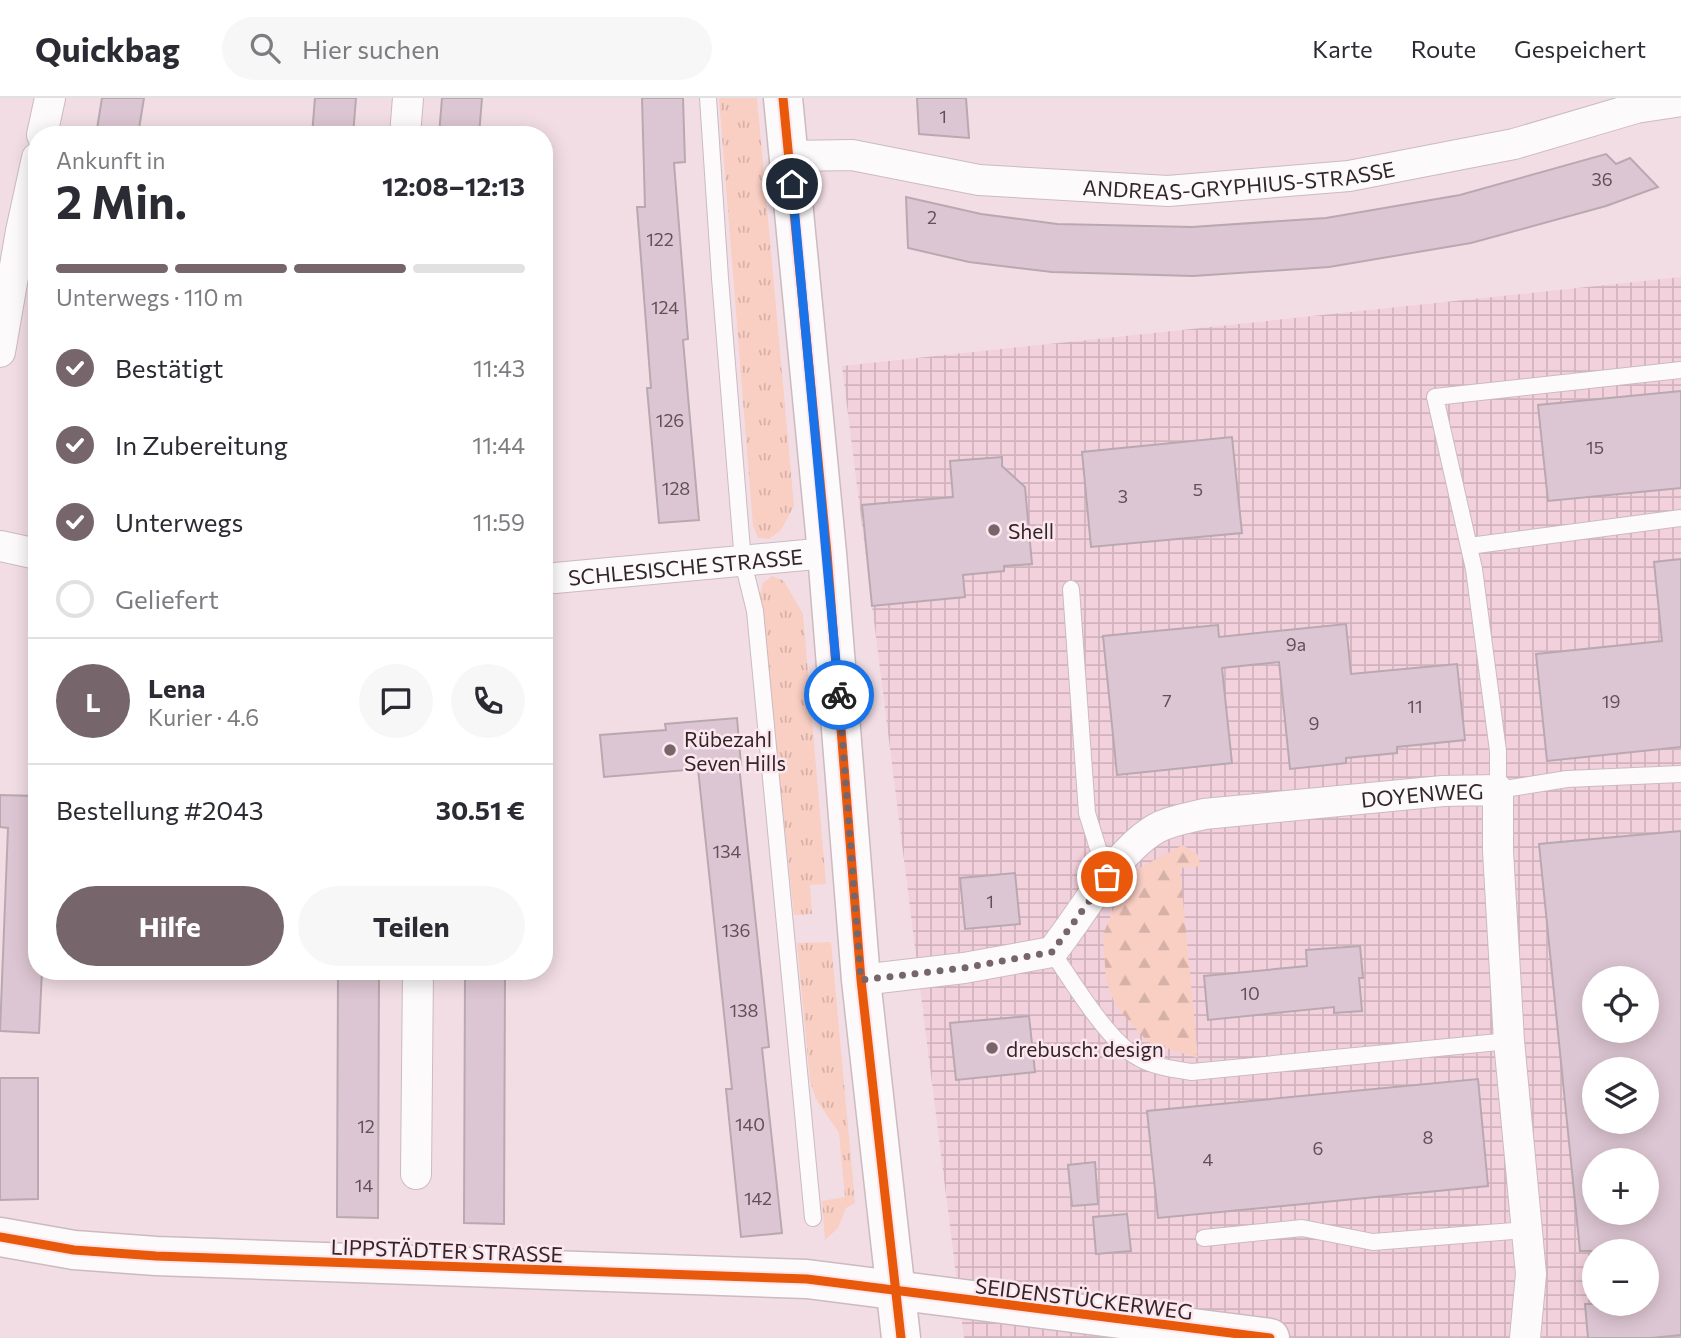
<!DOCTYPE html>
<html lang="de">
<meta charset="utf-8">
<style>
:root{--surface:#fff;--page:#f7f7f7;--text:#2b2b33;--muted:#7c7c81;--line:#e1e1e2;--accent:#76666b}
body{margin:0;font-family:Commissioner,sans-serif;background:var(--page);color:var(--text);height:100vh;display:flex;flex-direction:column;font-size:26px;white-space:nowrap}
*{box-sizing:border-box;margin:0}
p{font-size:23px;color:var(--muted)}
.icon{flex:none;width:38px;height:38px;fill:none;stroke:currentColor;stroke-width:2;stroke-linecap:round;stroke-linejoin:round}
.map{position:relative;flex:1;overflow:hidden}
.sheet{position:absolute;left:28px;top:28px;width:525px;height:854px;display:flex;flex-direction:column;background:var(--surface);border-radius:28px;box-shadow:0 4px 18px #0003}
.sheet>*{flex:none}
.fabs{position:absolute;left:1582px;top:868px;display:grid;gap:14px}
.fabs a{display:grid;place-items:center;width:77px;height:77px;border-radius:50%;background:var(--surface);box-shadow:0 4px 18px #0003;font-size:35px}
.pin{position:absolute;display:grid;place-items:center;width:60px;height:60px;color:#fff;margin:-30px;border:4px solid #fff;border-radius:50%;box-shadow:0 2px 7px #0007}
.courier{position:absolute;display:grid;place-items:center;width:70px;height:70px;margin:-35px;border:5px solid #1a73e8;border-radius:50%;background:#fff;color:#222;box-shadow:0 2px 9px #0007}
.head em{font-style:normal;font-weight:700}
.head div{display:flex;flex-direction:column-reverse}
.head{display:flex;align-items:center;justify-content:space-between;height:119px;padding:0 28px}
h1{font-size:46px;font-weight:700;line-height:52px}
.bar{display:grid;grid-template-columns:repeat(4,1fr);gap:10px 7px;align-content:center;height:84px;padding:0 28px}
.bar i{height:9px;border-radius:5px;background:var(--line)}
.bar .current{background:var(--accent)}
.bar p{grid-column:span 4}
.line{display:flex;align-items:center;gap:18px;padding:0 28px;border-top:2px solid var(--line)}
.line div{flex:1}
.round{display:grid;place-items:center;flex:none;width:74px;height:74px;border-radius:37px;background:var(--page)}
ol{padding:0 28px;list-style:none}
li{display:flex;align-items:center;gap:21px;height:77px}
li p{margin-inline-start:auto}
li .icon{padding:7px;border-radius:50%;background:var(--accent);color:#fff;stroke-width:4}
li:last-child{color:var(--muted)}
li i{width:38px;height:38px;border:4px solid var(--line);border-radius:50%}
.button{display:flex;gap:14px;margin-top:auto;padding:14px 28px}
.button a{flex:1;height:80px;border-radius:42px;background:var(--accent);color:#fff;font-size:28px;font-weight:700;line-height:80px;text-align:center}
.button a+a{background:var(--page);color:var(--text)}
header{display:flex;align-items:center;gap:42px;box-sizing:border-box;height:98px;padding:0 35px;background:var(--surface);border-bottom:2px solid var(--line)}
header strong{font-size:33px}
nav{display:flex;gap:38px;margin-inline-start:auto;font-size:24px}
.search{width:490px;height:63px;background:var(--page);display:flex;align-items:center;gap:18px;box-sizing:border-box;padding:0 24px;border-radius:38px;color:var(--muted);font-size:26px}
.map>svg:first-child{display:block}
</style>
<header>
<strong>Quickbag</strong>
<div class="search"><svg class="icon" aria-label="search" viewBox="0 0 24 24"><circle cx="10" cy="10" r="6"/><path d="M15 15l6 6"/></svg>Hier suchen</div>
<nav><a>Karte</a><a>Route</a><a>Gespeichert</a></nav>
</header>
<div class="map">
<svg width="1681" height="1240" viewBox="0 0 1681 1240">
<defs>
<pattern id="industrial-grid" width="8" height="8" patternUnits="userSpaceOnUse" patternTransform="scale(1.75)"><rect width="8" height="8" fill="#f3d1dc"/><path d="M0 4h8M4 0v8" fill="none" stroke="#d1b3bd"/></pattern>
<pattern id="grass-tufts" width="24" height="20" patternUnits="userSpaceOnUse" patternTransform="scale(1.75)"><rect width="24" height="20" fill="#f9cec3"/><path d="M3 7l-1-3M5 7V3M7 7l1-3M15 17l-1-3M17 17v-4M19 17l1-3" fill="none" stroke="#d6b1a8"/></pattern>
<pattern id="forest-firs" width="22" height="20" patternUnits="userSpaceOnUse" patternTransform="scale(1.75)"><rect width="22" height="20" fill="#f9cec3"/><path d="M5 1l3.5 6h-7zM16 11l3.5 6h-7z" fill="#d6b1a8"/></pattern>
</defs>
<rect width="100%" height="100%" fill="#f2dde4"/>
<path fill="url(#industrial-grid)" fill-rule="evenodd" d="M1681 179V1240H964L842 268ZM1594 880H1647V933H1594ZM1594 971H1647V1024H1594ZM1594 1062H1647V1115H1594ZM1594 1153H1647V1206H1594Z"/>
<g fill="url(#grass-tufts)">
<path d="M719 0H757L794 408 781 432 769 441 758 440 753 428Z"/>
<path d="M772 478 784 483 803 516 826 786 810 787 812 816 794 817 760 496 763 485Z"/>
<path d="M831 844 855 1105 846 1110 838 1130 825 1142 822 1103 845 1099 839 1035 816 1001 810 983 797 845Z"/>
</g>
<path fill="url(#forest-firs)" d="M1183 747 1197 756 1201 768 1180 770 1198 960 1148 944 1115 907 1106 882 1103 837 1120 794 1141 769Z"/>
<g fill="#ddc6d3" stroke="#b8a9b0" stroke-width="2" fill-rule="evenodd">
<path d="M102 0H144L138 37H96Z"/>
<path d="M315 0H356L353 37H312Z"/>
<path d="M442 0H482L479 37H439Z"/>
<path d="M642 0H683L685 64 674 65 688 241 683 242 699 422 659 425 647 290H651L637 109H645Z"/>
<path d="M917 0H966L969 40 919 36Z"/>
<path d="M1606 56 1616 66 1630 60 1658 89 1606 108 1471 145 1329 169 1193 178 1052 174 969 164 908 150 906 99 981 116 1057 126 1192 129 1326 120 1460 97Z"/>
<path d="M1681 293V390L1548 403 1538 307Z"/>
<path d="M1232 339 1242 435 1091 449 1082 354Z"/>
<path d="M1002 359V368L1025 389 1032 466 1004 468V473L963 477 965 499 872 508 862 407 953 399 950 363Z"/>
<path d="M1681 461V649L1547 663 1536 556 1662 543 1654 464Z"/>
<path d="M1346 526 1351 576 1457 566 1465 642 1397 649V655L1346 660V665L1290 671 1279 564 1222 570 1232 665 1117 677 1103 538 1218 527 1219 539Z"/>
<path d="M737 620 741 667H739L769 949 762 950 782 1135 741 1139 726 991H732L698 671 604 679 600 637 666 632 665 626Z"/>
<path d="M0 697 37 698V873H42L39 935 0 933 8 730 0 729Z"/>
<path d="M1681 733V1237L1651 1240H1588L1585 1206H1647V1153H1580L1539 746ZM1594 880H1647V933H1594ZM1594 971H1647V1024H1594ZM1594 1062H1647V1115H1594Z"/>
<path d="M1015 775 1020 826 965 831 960 780Z"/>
<path d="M1360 848 1363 880H1359L1362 913 1334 915V909L1208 922 1204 878 1307 868 1306 852Z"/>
<path d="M338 873H379L378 1120 337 1119Z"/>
<path d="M465 873H505L504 1126 464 1125Z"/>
<path d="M1029 918 1035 974 956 982 950 925Z"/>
<path d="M0 980H38V1101L0 1102Z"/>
<path d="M1478 981 1488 1088 1158 1120 1147 1013Z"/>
<path d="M1095 1064 1098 1106 1072 1108 1068 1067Z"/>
<path d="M1127 1116 1131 1153 1096 1156 1093 1119Z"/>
</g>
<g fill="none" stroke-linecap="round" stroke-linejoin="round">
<defs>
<g id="lane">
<path d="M708 0 720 180 743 464 755 513 813 1120"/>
<path d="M1681 272 1435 299 1474 471 1498 653V692L1567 681 1681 676"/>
<path d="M1469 448 1681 420"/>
<path d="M1071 491 1087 715 1107 779"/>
<path d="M1052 854C1073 884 1108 944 1139 960 1155 969 1174 971 1192 974L1509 943"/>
<path d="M1204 1140 1302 1130 1373 1144 1527 1132"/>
</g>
<g id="street">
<path d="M42 37 50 0"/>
<path d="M405 37 408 0"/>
<path id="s1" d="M790 58 852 57 979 82 1168 93 1349 78 1514 46 1636 10 1681 3"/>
<path d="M0 254 21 133 37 60"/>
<path d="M0 448 37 456"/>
<path id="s2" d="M544 481 827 455"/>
<path id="s3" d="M861 882 964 870 1052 854C1082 817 1116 753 1157 730 1171 722 1189 720 1204 716L1443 693 1498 692V753L1509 943 1531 1176 1525 1240"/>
<path d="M416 1076 418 873"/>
</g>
<g id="secondary">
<path d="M783 0 827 455 861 882 901 1240"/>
<path d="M0 1139 74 1152 156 1158 807 1181 1270 1240"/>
</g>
</defs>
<use href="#lane" stroke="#cbbbc0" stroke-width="18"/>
<use href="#street" stroke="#cbbbc0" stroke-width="32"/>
<use href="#secondary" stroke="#cbbbc0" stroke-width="41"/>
<use href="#lane" stroke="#fdfafb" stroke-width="16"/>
<use href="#street" stroke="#fdfafb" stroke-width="30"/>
<use href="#secondary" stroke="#fdfafb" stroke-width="38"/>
<defs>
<g id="cycleway">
<path d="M783 0 827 455 861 882 901 1240"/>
<path d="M0 1139 74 1152 156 1158 807 1181 1270 1240"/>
</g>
</defs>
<use href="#cycleway" stroke="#fde7ee" stroke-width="13"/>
<use href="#cycleway" stroke="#e8590c" stroke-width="9"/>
</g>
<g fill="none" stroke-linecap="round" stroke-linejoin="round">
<path stroke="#76666b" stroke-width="7" stroke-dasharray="0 12.6" d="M839 597 861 882 964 870 1052 854 1107 779"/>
<path stroke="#1a73e8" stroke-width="9" d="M792 86 839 597"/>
</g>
<g fill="#76666b" stroke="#fde7ee" stroke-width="2.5">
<circle cx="994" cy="432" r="7"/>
<circle cx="670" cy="652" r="7"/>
<circle cx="992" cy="950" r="7"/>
</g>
<g text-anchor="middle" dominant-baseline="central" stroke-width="5" stroke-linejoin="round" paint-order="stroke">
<g font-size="18" fill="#605057">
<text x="943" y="18">1</text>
<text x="1602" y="81">36</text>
<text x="932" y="119">2</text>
<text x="660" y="141">122</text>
<text x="665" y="209">124</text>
<text x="670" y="322">126</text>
<text x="1595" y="349">15</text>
<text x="676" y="390">128</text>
<text x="1198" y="391">5</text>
<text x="1123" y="398">3</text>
<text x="1296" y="546">9a</text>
<text x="1167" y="602">7</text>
<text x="1611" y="603">19</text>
<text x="1415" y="608">11</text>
<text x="1314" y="625">9</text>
<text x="727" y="753">134</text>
<text x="990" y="803">1</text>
<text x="736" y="832">136</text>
<text x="1250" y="895">10</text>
<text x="744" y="912">138</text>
<text x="750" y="1026">140</text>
<text x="366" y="1028">12</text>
<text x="1428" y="1039">8</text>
<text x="1318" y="1050">6</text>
<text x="1208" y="1061">4</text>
<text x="364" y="1087">14</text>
<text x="758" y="1100">142</text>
</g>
<g font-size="21" fill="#33262a" stroke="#fde7ee">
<text stroke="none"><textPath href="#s1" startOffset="452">ANDREAS-GRYPHIUS-STRASSE</textPath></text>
<text stroke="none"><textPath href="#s2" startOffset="142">SCHLESISCHE STRASSE</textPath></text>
<text stroke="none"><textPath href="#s3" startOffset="625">DOYENWEG</textPath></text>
<text transform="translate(447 1152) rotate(2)">LIPPSTÄDTER STRASSE</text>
<text transform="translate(1084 1200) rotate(7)">SEIDENSTÜCKERWEG</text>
</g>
<g font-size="21" fill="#33262a" stroke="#fde7ee" text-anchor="start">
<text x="1008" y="432">Shell</text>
<text x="684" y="640">Rübezahl<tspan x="684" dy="24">Seven Hills</tspan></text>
<text x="1006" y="950">drebusch: design</text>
</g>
</g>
</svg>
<div class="fabs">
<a><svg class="icon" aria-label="locate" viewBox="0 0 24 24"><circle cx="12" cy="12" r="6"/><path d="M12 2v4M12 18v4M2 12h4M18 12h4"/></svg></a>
<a><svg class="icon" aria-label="layers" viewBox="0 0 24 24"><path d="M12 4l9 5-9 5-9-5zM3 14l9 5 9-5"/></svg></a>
<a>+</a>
<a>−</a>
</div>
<div class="pin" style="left:1107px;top:779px;background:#ea580c"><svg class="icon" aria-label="bag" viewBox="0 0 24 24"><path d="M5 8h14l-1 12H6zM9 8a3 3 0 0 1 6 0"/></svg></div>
<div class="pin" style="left:792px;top:86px;background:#1f2937"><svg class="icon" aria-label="home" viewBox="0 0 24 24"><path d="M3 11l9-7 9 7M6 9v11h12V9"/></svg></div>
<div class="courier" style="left:839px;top:597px"><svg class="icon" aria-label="bike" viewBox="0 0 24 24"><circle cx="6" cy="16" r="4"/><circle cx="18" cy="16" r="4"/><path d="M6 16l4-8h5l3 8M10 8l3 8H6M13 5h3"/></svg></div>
<section class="sheet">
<div class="head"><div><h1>2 Min.</h1><p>Ankunft in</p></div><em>12:08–12:13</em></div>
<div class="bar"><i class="current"></i><i class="current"></i><i class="current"></i><i></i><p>Unterwegs · 110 m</p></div>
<ol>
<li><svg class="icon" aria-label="check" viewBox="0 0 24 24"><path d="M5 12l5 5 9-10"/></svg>Bestätigt<p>11:43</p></li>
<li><svg class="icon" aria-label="check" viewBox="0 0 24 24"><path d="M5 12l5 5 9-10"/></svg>In Zubereitung<p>11:44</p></li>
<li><svg class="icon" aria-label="check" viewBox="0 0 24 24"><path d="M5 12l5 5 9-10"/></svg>Unterwegs<p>11:59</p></li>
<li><i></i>Geliefert</li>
</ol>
<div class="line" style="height:126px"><b class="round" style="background:var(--accent);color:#fff">L</b><div><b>Lena</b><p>Kurier · 4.6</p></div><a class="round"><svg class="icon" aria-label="chat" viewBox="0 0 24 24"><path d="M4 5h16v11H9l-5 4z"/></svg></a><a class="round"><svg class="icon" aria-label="phone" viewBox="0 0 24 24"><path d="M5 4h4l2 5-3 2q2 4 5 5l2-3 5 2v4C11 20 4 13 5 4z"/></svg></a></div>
<div class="line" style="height:91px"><div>Bestellung #2043</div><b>30.51 €</b></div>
<div class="button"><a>Hilfe</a><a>Teilen</a></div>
</section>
</div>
